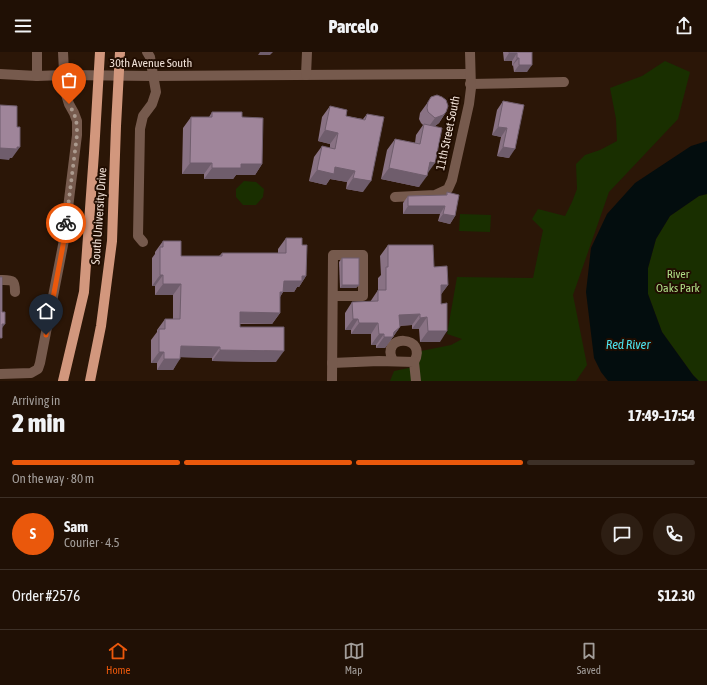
<!DOCTYPE html>
<meta charset="utf-8">
<style>
:root{--surface:#201005;--page:#2d1e13;--text:#f1f3f6;--muted:#a29d9a;--line:#3d3027;--accent:#ea580c}
body{margin:0;font-family:"Asap Condensed",sans-serif;background:var(--page);color:var(--text);height:100vh;display:flex;flex-direction:column;font-size:15px;white-space:nowrap}
*{box-sizing:border-box;margin:0}
p{font-size:13px;color:var(--muted)}
.icon{flex:none;width:22px;height:22px;fill:none;stroke:currentColor;stroke-width:2;stroke-linecap:round;stroke-linejoin:round}
.map{position:relative;height:329px;overflow:hidden}
.drawer{display:flex;flex-direction:column;background:var(--surface);flex:1}
.drawer>*{flex:none}
.pin{position:absolute;display:grid;place-items:center;width:34px;height:34px;color:#fff;margin:-41px -17px;border-radius:50% 50% 50% 0;rotate:-45deg;box-shadow:0 0 4px #0007}
.pin .icon{rotate:45deg}
.courier{position:absolute;display:grid;place-items:center;width:40px;height:40px;margin:-20px;border:3px solid #ea580c;border-radius:50%;background:#fff;color:#222;box-shadow:0 1px 5px #0007}
.headline em{font-style:normal;font-weight:800}
.headline div{display:flex;flex-direction:column-reverse}
.headline{display:flex;align-items:center;justify-content:space-between;height:68px;padding:0 12px}
h1{font-size:26px;font-weight:800;line-height:30px}
.bar{display:grid;grid-template-columns:repeat(4,1fr);gap:6px 4px;align-content:center;height:48px;padding:0 12px}
.bar i{height:5px;border-radius:3px;background:var(--line)}
.bar .on{background:var(--accent)}
.bar p{grid-column:span 4}
.line{display:flex;align-items:center;gap:10px;padding:0 12px;border-top:1px solid var(--line)}
.line div{flex:1}
.round{display:grid;place-items:center;flex:none;width:42px;height:42px;border-radius:21px;background:var(--page)}
header{display:flex;justify-content:space-between;align-items:center;height:52px;padding:0 12px;background:var(--surface);font-size:18px;font-weight:800}
.menu{display:flex;justify-content:space-around;align-items:center;height:56px;border-top:1px solid var(--line);background:var(--surface);font-size:11px;color:var(--muted)}
.menu a{display:grid;justify-items:center;gap:2px}
.menu .on{color:var(--accent)}
.map>svg:first-child{display:block}
</style>
<header><svg class="icon" aria-label="menu" viewBox="0 0 24 24"><path d="M4 6h16M4 12h16M4 18h16"/></svg>Parcelo<svg class="icon" aria-label="share" viewBox="0 0 24 24"><path d="M12 15V3M7 8l5-5 5 5M5 13v7h14v-7"/></svg></header>
<div class="map">
<svg width="707" height="329" viewBox="0 0 707 329">
<rect width="100%" height="100%" fill="#2b1607"/>
<g fill="#192f00">
<path d="M665 9 690 20 678 67 609 140 573 243 587 313 576 329H390L394 319 413 315 421 299 451 293 462 287 447 282 457 225 533 226 543 178 532 167 538 157 565 164 572 150 577 137 576 112 585 103 600 98 617 89 616 67 610 36 642 24Z"/>
<path d="M244 129 256 130 264 137 263 145 256 153H243L236 145V137Z"/>
<path d="M707 142V329H699L693 323 662 280 648 242V216L656 187 670 164 699 144Z"/>
<path d="M460 162 491 163 490 180 459 179Z"/>
</g>
<path fill="#030d0e" d="M707 89V142L699 144 670 164 656 187 648 216V242L662 280 693 323 699 329H608L601 320 594 306 586 240 591 196 607 162 635 131 691 94Z"/>
<g fill="none" stroke-linecap="round" stroke-linejoin="round">
<g stroke="#765a4d" stroke-width="10">
<path d="M0 22 37 24 64 23 153 24 470 22"/>
<path d="M306 23 307 0"/>
<path d="M37 24V0"/>
<path d="M470 32 564 30"/>
<path d="M395 145 435 143 448 137 452 128 469 52 471 36 470 0"/>
<path d="M143 190 138 184 140 77 143 64 152 52 156 40 150 5 147 0"/>
<path d="M0 228C12 228 15 227 15 240"/>
<path d="M393 309C379 281 429 283 414 310"/>
<path d="M332 311 379 309 414 310 416 329"/>
<path d="M0 322 31 321 38 317 40 311 64 188 77 83V69L74 61 69 52 65 39 63 0"/>
<path d="M332 329 333 203H363V244H333"/>
</g>
<g stroke="#d2977d" stroke-width="10">
<path d="M63 329 84 240 94 101 100 0"/>
<path d="M90 329 101 274 112 189 116 74 120 0"/>
</g>
</g>
<g fill="#897284">
<path d="M503 0H532L527 20H514L513 13 512 14V9H504Z"/>
<path d="M503 49 524 53 509 106 497 104 501 85 492 83 497 58Z"/>
<path d="M428 50 446 60 439 71 435 74 419 135 381 127 387 98 395 87 415 91 416 83 423 73 421 71 419 67 420 61Z"/>
<path d="M330 54 346 64 363 67 367 62 363 140 346 137 347 130 330 127 326 133 309 129 314 105 322 94 330 96V92L318 89 322 65Z"/>
<path d="M212 60 242 65 262 112 255 123H236L233 127H204V122H182L183 76 191 65H209Z"/>
<path d="M447 140 455 164 450 172 438 169 440 162H403V151L408 144 446 143Z"/>
<path d="M286 186 302 193 306 224 299 235H297L294 240H283L280 245V261L272 272H240V275L276 310 212 309V306L180 305 173 318H157V311H151V288L157 280V278L165 267H173V243H155V234H152V206L155 202V200L163 189 181 204H219L222 201H278V197Z"/>
<path d="M388 193 434 215 448 233 441 242 440 290H420L419 277H412V273L399 274 400 275 385 296H376V293H371V282H351V278H345V261L352 250H370L378 238V226L381 223 380 204Z"/>
<path d="M342 206 359 233 356 236H340L339 210Z"/>
</g>
<g fill="#6f5d6c">
<path d="M260 0H273L270 3H258Z"/>
<path d="M509 1H517L512 9H504Z"/>
<path d="M517 6H519L513 13 512 14Z"/>
<path d="M519 13H532L527 20H514Z"/>
<path d="M446 60 439 71 435 74 427 77 435 66Z"/>
<path d="M498 75 507 76 501 85 492 83Z"/>
<path d="M325 78 338 81 330 92 318 89Z"/>
<path d="M20 95 12 106H10L9 108 0 107V96Z"/>
<path d="M503 95 515 97 509 106 497 104Z"/>
<path d="M430 110 435 111 427 122Z"/>
<path d="M190 111H212L204 122H182Z"/>
<path d="M241 112H262L255 123H236L233 127H204L212 116Z"/>
<path d="M335 115 355 119 347 130 330 127 326 133 309 129 317 118Z"/>
<path d="M389 116 427 124 419 135 381 127Z"/>
<path d="M353 126 371 129 363 140 346 137Z"/>
<path d="M408 154H445L440 162H403Z"/>
<path d="M443 162 455 164 450 172 438 169Z"/>
<path d="M160 223H163L155 234H152Z"/>
<path d="M302 224H306L299 235H297L294 240H282H283L276 251 284 229Z"/>
<path d="M163 232H181L173 243H155Z"/>
<path d="M342 233H359L356 236H340Z"/>
<path d="M441 233H448L440 244Z"/>
<path d="M240 260 280 261 272 272 233 271Z"/>
<path d="M420 262 412 273 392 274 399 263Z"/>
<path d="M427 265 419 277H412L420 266Z"/>
<path d="M353 267H358L351 278H345Z"/>
<path d="M359 271H378L371 282H351Z"/>
<path d="M2 272H5L0 279Z"/>
<path d="M400 275 385 296H376L384 285 394 280Z"/>
<path d="M428 279H447L440 290H420Z"/>
<path d="M379 282H384L376 293H371Z"/>
<path d="M181 294 220 295 212 306 173 305Z"/>
<path d="M220 298 284 299 276 310 212 309Z"/>
<path d="M159 300H164L157 311H151Z"/>
<path d="M164 307H180L173 318H157Z"/>
</g>
<g fill="#9f859a" stroke="#6f5d6c">
<path d="M509 0H532V13H519V6H517V1H509Z"/>
<path d="M437 43 442 45 446 48 448 54 446 60 443 63 435 66 428 60 427 56 428 50 431 45Z"/>
<path d="M503 49 524 53 515 97 503 95 507 76 498 75Z"/>
<path d="M0 53 17 54V75H20V95H17V97L0 96Z"/>
<path d="M330 54 347 58 346 64 365 68 367 62 384 65 371 129 353 126 355 119 335 115 334 122 317 118 322 94 335 97 338 81 325 78Z"/>
<path d="M212 60H242V65L263 66 262 112H241V116H212V111H190L191 65H212Z"/>
<path d="M424 72 442 76 435 111 430 110 427 124 389 116 395 87 420 92Z"/>
<path d="M447 140 459 143 455 164 443 162 445 154H408V144L447 143Z"/>
<path d="M286 186H302V193H307L306 224H302V229H284L283 240H280V261L240 260V275H284V299L220 298V295L181 294 180 307H164V300H159V277H165V267H180L181 232H163V223H160V195H163V189H181V204H222V201H286Z"/>
<path d="M388 193H433L434 215 447 214 448 233H441V252L447 251V279H428L427 265 420 266V262L399 263 400 275 394 280 393 285H384V282H379L378 271H359L358 267H353L352 250 378 249V238H386V215H388Z"/>
<rect x="342" y="206" width="17" height="27"/>
<path d="M0 225H2V260H5V272H2V286H0Z"/>
</g>
<g fill="none" stroke-linecap="round" stroke-linejoin="round">
<path stroke="#ab9a8e" stroke-width="4" stroke-dasharray="0 7.2" d="M66 171 77 83C77 68 76 65 69 52"/>
<path stroke="#ea580c" stroke-width="5" d="M46 283 64 188 66 171"/>
</g>
<g text-anchor="middle" dominant-baseline="central" stroke-width="4" stroke-linejoin="round" paint-order="stroke">
<g font-size="12" fill="#f0e1d7" stroke="#210d01">
<text x="151" y="11">30th Avenue South</text>
<text transform="translate(448 81) rotate(-78)">11th Street South</text>
<text transform="translate(99 164) rotate(-86)">South University Drive</text>
</g>
<g font-size="12" fill="#b0de87" stroke="#210d01">
<text x="678" y="222">River<tspan x="678" dy="14">Oaks Park</tspan></text>
</g>
<g font-size="13" font-style="italic" fill="#4ce2ec" stroke="#210d01">
<text x="628" y="292">Red River</text>
</g>
</g>
</svg>
<div class="pin" style="left:69px;top:52px;background:#ea580c"><svg class="icon" aria-label="bag" viewBox="0 0 24 24"><path d="M5 8h14l-1 12H6zM9 8a3 3 0 0 1 6 0"/></svg></div>
<div class="pin" style="left:46px;top:283px;background:#1f2937"><svg class="icon" aria-label="home" viewBox="0 0 24 24"><path d="M3 11l9-7 9 7M6 9v11h12V9"/></svg></div>
<div class="courier" style="left:66px;top:171px"><svg class="icon" aria-label="bike" viewBox="0 0 24 24"><circle cx="6" cy="16" r="4"/><circle cx="18" cy="16" r="4"/><path d="M6 16l4-8h5l3 8M10 8l3 8H6M13 5h3"/></svg></div>
</div>
<section class="drawer">
<div class="headline"><div><h1>2 min</h1><p>Arriving in</p></div><em>17:49–17:54</em></div>
<div class="bar"><i class="on"></i><i class="on"></i><i class="on"></i><i></i><p>On the way · 80 m</p></div>
<div class="line" style="height:72px"><b class="round" style="background:var(--accent);color:#fff">S</b><div><b>Sam</b><p>Courier · 4.5</p></div><a class="round"><svg class="icon" aria-label="chat" viewBox="0 0 24 24"><path d="M4 5h16v11H9l-5 4z"/></svg></a><a class="round"><svg class="icon" aria-label="phone" viewBox="0 0 24 24"><path d="M5 4h4l2 5-3 2q2 4 5 5l2-3 5 2v4C11 20 4 13 5 4z"/></svg></a></div>
<div class="line" style="height:52px"><div>Order #2576</div><b>$12.30</b></div>
</section>
<nav class="menu">
<a class="on"><svg class="icon" aria-label="home" viewBox="0 0 24 24"><path d="M3 11l9-7 9 7M6 9v11h12V9"/></svg>Home</a>
<a><svg class="icon" aria-label="map" viewBox="0 0 24 24"><path d="M3 6l6-2 6 2 6-2v14l-6 2-6-2-6 2zM9 4v14M15 6v14"/></svg>Map</a>
<a><svg class="icon" aria-label="saved" viewBox="0 0 24 24"><path d="M7 4h10v16l-5-4-5 4z"/></svg>Saved</a>
</nav>
